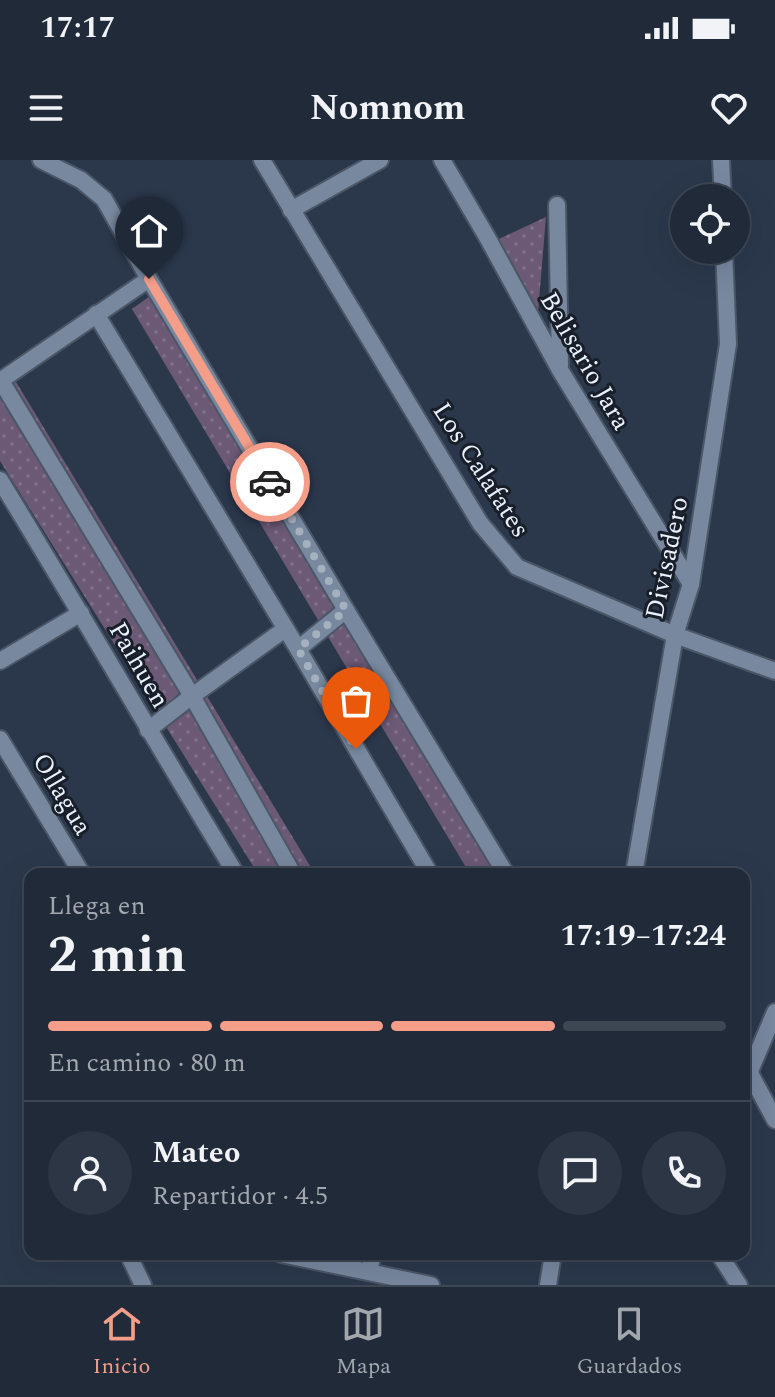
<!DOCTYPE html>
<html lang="es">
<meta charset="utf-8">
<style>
:root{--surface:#202a39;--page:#2d3644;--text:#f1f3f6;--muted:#a2a7ae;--line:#3d4653;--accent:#f49e89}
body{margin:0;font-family:Spectral,serif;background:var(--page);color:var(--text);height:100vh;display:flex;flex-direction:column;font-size:30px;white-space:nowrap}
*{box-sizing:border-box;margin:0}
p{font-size:26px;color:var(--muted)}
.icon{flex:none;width:44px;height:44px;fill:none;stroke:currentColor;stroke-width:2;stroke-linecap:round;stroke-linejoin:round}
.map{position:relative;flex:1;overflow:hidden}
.panel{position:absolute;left:24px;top:708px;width:726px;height:392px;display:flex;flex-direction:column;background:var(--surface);border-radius:16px;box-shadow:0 8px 32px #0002,0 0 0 2px var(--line)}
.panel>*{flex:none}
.buttons{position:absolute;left:670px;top:24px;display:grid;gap:16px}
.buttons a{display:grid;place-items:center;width:80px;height:80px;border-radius:50%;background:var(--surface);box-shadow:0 8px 32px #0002,0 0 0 2px var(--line);font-size:40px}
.pin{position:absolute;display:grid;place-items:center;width:68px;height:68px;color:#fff;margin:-82px -34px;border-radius:50% 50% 50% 0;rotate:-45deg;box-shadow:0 0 8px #0007}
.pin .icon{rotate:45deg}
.courier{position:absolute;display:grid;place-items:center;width:80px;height:80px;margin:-40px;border:6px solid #f49e89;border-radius:50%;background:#fff;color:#222;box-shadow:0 2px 10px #0007}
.head em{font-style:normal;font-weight:700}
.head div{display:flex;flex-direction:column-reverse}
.head{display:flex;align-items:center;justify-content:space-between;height:136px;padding:0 24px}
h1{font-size:52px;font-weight:700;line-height:60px}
.bar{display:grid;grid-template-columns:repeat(4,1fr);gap:12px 8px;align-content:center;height:96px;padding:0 24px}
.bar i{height:10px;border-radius:6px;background:var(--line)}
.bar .active{background:var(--accent)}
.bar p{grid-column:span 4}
.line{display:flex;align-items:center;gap:20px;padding:0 24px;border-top:2px solid var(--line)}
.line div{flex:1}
.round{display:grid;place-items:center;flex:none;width:84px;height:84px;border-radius:42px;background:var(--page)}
.status{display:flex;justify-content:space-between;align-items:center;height:56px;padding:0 40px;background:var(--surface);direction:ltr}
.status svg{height:22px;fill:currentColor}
header{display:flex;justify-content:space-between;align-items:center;height:104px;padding:0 24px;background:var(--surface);font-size:36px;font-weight:700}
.menu{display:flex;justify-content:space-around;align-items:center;height:112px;border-top:2px solid var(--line);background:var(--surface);font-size:22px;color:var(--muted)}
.menu a{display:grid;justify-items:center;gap:4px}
.menu .active{color:var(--accent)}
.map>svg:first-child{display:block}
</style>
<div class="status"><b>17:17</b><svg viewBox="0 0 49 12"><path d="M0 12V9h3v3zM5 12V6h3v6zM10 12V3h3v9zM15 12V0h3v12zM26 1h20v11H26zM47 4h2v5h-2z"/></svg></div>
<header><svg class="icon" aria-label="menu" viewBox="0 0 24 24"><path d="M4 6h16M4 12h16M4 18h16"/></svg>Nomnom<svg class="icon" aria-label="heart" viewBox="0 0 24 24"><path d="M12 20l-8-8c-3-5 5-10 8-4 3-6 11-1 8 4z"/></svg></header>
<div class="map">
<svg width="775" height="1125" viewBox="0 0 775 1125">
<defs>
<pattern id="green-dots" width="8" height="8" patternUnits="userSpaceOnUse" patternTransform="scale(2)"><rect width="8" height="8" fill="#6b5976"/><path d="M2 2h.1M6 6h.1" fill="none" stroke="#80718b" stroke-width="1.8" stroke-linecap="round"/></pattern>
</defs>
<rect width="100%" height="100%" fill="#2b384c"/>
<g fill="url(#green-dots)">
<path d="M546 57 536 176 486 85Z"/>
<path d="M161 128 510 714H470L132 149Z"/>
<path d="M13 217 315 714H258L0 301V224Z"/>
</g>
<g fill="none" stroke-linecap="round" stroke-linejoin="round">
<defs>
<g id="street">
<path d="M41 0 81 20 104 39 149 119 346 450 506 714"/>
<path d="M262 0 480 363 517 407 675 475 775 511"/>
<path d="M442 0 487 77 560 210 691 424"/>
<path d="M721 0 723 38"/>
<path d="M557 45 560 205"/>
<path d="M291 50 380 0"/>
<path d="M96 154 298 489 430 714"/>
<path d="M0 221 149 119"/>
<path d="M1 221 192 536 293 714"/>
<path d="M0 320C80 451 156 583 236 714"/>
<path d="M298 489 346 450"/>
<path d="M0 501 81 453"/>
<path d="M148 570 192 536 285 469"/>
<path d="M0 579 82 714"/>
<path d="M634 714 675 475 691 424 728 184 724 90"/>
<path d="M744 902 775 960"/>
<path d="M750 911 775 852"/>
<path d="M128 1094 143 1125"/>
<path d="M281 1094 431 1125"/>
<path d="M719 1094 739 1125"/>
<path d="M369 1111 373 1094"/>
<path d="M548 1125 553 1094"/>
</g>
</defs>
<use href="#street" stroke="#4b5667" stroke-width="20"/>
<use href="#street" stroke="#78889f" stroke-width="16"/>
</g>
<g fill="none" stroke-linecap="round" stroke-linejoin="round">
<path stroke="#a6b1c0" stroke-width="8" stroke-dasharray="0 14.4" d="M270 322 346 450 298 489 356 589"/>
<path stroke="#f49e89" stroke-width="10" d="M149 119 270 322"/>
</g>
<g text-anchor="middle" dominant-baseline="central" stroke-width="6" stroke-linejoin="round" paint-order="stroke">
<g font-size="26" fill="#e9f2ff" stroke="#191f28">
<text transform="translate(585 201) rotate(60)">Belisario Jara</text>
<text transform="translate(481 310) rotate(57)">Los Calafates</text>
<text transform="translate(667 398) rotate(-78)">Divisadero</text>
<text transform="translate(139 505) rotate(60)">Paihuen</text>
<text transform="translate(62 634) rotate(59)">Ollagua</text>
</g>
</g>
</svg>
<div class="buttons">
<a><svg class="icon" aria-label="locate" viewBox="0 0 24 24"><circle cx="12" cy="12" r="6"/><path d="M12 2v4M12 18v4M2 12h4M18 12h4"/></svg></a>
</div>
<div class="pin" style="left:356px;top:589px;background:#ea580c"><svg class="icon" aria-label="bag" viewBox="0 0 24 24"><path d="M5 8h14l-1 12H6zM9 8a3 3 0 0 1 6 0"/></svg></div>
<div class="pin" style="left:149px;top:119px;background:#1f2937"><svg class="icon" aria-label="home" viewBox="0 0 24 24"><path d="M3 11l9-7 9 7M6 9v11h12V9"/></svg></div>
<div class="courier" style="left:270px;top:322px"><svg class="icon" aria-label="car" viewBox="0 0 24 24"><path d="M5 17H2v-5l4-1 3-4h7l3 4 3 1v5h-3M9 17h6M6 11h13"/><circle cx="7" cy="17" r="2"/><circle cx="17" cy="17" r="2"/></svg></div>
<section class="panel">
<div class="head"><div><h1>2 min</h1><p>Llega en</p></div><em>17:19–17:24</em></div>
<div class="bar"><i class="active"></i><i class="active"></i><i class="active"></i><i></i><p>En camino · 80 m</p></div>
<div class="line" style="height:144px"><a class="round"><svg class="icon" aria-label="person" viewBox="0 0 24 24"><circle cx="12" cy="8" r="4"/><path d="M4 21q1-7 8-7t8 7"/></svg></a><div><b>Mateo</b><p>Repartidor · 4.5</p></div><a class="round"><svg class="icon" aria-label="chat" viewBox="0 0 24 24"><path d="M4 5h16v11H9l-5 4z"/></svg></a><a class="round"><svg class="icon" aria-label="phone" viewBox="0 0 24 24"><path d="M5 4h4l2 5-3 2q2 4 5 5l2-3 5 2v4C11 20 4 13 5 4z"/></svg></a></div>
</section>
</div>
<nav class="menu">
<a class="active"><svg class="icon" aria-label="home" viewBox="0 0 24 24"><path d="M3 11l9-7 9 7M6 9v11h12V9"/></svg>Inicio</a>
<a><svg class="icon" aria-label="map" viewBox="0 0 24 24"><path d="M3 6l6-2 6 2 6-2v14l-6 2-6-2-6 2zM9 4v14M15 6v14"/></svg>Mapa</a>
<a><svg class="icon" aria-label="saved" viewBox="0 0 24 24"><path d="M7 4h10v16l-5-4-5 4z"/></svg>Guardados</a>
</nav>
